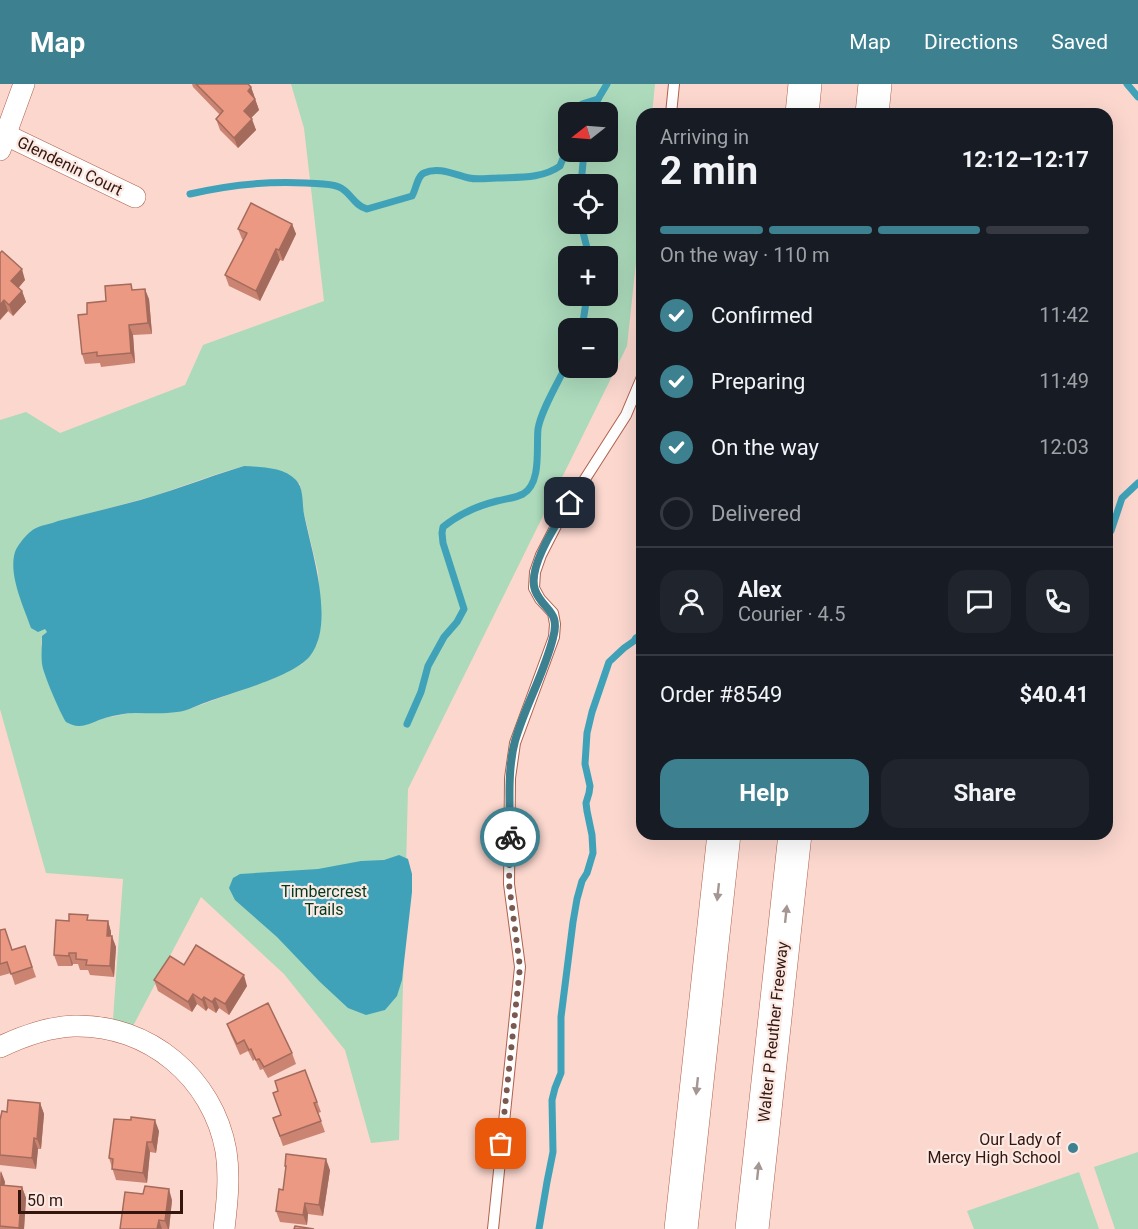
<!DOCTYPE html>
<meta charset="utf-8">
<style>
:root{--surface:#171b24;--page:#20242c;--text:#f1f3f6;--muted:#9ea1a6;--line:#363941;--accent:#3d8090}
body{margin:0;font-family:Roboto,sans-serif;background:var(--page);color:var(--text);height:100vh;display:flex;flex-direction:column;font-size:22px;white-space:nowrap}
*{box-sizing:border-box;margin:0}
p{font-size:20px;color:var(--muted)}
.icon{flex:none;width:33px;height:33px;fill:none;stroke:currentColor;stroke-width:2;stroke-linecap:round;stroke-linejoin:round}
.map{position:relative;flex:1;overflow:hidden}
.details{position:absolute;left:636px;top:24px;width:477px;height:732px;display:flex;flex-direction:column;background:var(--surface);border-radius:18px;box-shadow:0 6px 24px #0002}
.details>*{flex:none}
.needle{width:39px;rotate:253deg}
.fabs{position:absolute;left:558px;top:18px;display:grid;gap:12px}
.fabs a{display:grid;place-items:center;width:60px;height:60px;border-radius:12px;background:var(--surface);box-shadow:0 6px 24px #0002;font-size:30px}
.scale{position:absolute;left:18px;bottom:15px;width:165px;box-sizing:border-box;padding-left:6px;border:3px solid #34150d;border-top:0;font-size:16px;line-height:21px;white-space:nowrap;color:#34150d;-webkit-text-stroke:4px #fbe9e4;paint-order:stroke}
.pin{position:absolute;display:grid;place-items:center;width:51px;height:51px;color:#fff;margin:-26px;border-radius:12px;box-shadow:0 3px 9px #0006}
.courier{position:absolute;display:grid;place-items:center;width:60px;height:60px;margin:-30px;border:4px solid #3d8090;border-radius:50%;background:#fff;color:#222;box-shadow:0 2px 8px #0007}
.head em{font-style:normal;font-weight:700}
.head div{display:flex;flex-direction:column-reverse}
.head{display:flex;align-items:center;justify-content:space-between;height:102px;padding:0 24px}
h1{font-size:39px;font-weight:700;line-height:45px}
.bar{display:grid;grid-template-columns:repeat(4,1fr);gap:9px 6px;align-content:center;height:72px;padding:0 24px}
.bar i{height:8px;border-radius:4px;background:var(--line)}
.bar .selected{background:var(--accent)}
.bar p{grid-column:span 4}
.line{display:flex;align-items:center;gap:15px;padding:0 24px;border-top:2px solid var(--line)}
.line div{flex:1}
.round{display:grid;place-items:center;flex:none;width:63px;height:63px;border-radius:18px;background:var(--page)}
ol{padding:0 24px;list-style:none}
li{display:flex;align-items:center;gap:18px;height:66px}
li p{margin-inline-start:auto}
li .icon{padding:6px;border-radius:50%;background:var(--accent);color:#fff;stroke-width:4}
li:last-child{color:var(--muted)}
li i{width:33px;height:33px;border:3px solid var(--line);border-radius:50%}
.primary-button{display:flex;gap:12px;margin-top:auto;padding:12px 24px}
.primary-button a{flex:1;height:69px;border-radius:18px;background:var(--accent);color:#fff;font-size:24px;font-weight:700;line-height:69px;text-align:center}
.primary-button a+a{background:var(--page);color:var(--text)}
header{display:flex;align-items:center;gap:36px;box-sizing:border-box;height:84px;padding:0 30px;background:var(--accent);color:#fff}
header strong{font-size:28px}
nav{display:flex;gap:33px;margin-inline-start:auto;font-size:21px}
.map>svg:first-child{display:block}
</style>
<header>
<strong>Map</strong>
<nav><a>Map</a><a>Directions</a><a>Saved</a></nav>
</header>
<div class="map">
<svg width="1138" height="1145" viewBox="0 0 1138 1145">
<rect width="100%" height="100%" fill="#fbd7ce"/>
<g fill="#acdabb" fill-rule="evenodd">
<path d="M291 0H655L652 30H642V123L627 262 408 705 399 1056 371 1059 345 966 284 890 201 813 133 942 113 935 123 795 46 789 0 625V336L26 328 60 349 185 301 203 261 324 217 304 44ZM568 28H608V68H568ZM568 100H608V140H568ZM568 172H608V212H568ZM568 244H608V284H568ZM244 382 292 393 300 400 302 421 318 488 321 540 317 560 302 580 272 595 192 624 130 629 105 634 42 582 43 567 41 560 42 552 47 548 20 459 36 444 157 411 217 390Z"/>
<path d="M1138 1068V1145H1115L1094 1083Z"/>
<path d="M1079 1088 1099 1145H974L967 1127Z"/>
</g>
<g fill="#40a2b8">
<path d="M244 382C260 383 284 383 296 396 304 404 302 420 304 430 311 466 336 540 310 572 293 593 233 608 207 618 197 621 188 627 177 628 164 630 150 629 136 629 126 629 115 631 105 634 97 636 88 642 79 642 74 642 70 640 66 638 60 629 43 589 42 580 41 571 42 561 42 552L47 548 45 545 38 548 31 544C24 523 8 491 15 468 18 460 28 448 36 444 42 441 51 440 58 437 80 431 103 426 125 420 166 410 204 394 244 382Z"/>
<path d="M399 771 408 775 412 790V808L402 896 397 912 385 926 366 931 348 924 320 898 277 853 235 816 229 804 233 794 240 790 318 785 361 777 384 776Z"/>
</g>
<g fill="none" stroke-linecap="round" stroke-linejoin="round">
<g stroke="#40a2b8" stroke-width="7">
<path d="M1127 0 1138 13"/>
<path d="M575 28 582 20 598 15"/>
<path d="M592 28 598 15 607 0"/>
<path d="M581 100 584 68"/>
<path d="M190 110C228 101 267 97 306 99 317 100 329 99 339 103 351 108 354 122 367 125L412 112C416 106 417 92 424 89 439 82 455 91 469 94 478 96 488 94 497 94 518 93 542 95 560 82L567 64 568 53"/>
<path d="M582 140 583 148 589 172"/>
<path d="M582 244 587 212"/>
<path d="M1107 449 1111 447 1122 414 1138 399"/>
<path d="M407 640 421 608 428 582 444 553 457 538 464 525 443 459 442 449 443 443C459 430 477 422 497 417 505 415 515 414 523 410 542 399 536 363 538 345 541 326 559 297 568 278"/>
<path d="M539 1145 547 1098 553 1068 552 1016 555 1004 561 989V933L573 838 577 815 582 797 587 789 593 769 592 751 587 727 586 719 589 709 590 702 585 680 587 649 592 628 609 578 624 564 634 557 636 554 642 551"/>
</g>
<defs>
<g id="service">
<path d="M671 30 674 0"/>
<path d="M493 1145 520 883 509 800 510 694 515 659 546 575 554 553 555 540 553 529 540 515 534 504 535 488 541 471 560 434 626 331 642 293"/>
</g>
<g id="minor">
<path d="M6 51 135 113"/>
<path d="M0 66 24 0"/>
<path d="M0 963C23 952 48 943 74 942 149 940 213 994 226 1067 230 1093 227 1120 224 1145"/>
</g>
<g id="motorway">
<path d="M802 30 805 0"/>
<path d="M872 30 875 0"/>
<path d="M681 1145 724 750"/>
<path d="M752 1145 795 750"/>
</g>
</defs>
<use href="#service" stroke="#ae614d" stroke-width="12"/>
<use href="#minor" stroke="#ae614d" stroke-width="22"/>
<use href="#motorway" stroke="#ae614d" stroke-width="34"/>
<use href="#service" stroke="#fff" stroke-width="10"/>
<use href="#minor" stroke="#fff" stroke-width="21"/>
<use href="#motorway" stroke="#fff" stroke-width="33"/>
</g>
<g fill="#ca8471">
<path d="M192 0H248L251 3 259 26 251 34 256 46 238 64 220 46 216 35 220 31 193 3Z"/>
<path d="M292 140 296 150 283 177 280 176 260 217 229 202 225 191 243 156 242 155 238 145Z"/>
<path d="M0 169 25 196 18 204 22 207 26 218 13 232 8 227 0 236Z"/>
<path d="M134 206 149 215 152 250 133 251 135 279 101 283 100 279 85 280 82 270 87 230 106 217Z"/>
<path d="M69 837H108L111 848V852L116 863 114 893 90 891 88 886H80L78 880H73L72 882H58L54 871Z"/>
<path d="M0 846 12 866 25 862 36 893 15 901 11 889 0 892Z"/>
<path d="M184 881 247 902 229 931 219 924 216 929 208 924 206 927 197 920 192 928 158 907 154 896Z"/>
<path d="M227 940 292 969 296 980 268 994 263 985 260 986 255 975 253 977 248 967 240 971 231 951Z"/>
<path d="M305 986 321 1028 318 1029 325 1048 283 1062 273 1034 281 1031 278 1007Z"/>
<path d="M40 1019 44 1030 41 1065H38L36 1085 0 1081V1036L7 1028Z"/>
<path d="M131 1036 159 1047 156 1069 150 1068 147 1099 116 1096 109 1074Z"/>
<path d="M285 1082 330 1086 323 1132 308 1130 307 1141 280 1138 276 1127 283 1106 286 1086Z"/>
<path d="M0 1087 5 1098 4 1102 22 1103 26 1114 24 1145H0Z"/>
<path d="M172 1116 169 1145H120Z"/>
</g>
<g fill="#a46b5c">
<path d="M251 3 255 14 248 7Z"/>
<path d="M255 15 259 26 248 37 244 27Z"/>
<path d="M252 35 256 46 238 64 234 54Z"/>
<path d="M292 140 296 150 283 177 279 166Z"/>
<path d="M276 165 280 176 260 217 256 207Z"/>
<path d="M22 185 25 196 15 208 11 197Z"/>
<path d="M145 205 149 215 152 250 148 239Z"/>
<path d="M22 207 26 218 13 232 9 221Z"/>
<path d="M4 216 8 227 0 236V221Z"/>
<path d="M129 241 133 251 135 279 131 269Z"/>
<path d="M108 837 111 848V863L107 852Z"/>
<path d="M112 852 116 863 114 893 110 882Z"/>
<path d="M69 869 73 880 72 882 69 872Z"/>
<path d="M244 891 247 902 229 931 225 920Z"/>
<path d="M193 910 197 920 192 928 188 918Z"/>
<path d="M204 913 208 924 206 927 202 916Z"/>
<path d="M215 914 219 924 216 929 212 918Z"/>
<path d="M40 1019 44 1030 41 1065 37 1055Z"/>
<path d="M155 1036 159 1047 156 1069 152 1058Z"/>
<path d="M34 1054 38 1065 36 1085 32 1074Z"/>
<path d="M147 1058 150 1068 147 1099 143 1089Z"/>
<path d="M326 1075 330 1086 323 1132 319 1121Z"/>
<path d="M1 1087 5 1098 3 1112 0 1103Z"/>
<path d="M22 1103 26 1114 24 1145H19Z"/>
<path d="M169 1105 172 1116 169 1145H168L165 1137Z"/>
<path d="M305 1119 308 1130 307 1141 303 1131Z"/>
<path d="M159 1136 162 1145H157Z"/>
</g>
<g fill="#eb9983" stroke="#a46b5c" stroke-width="1.5">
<path d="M196 0H248L251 3 248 7 255 15 244 27 252 35 234 54 216 35 223 27Z"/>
<path d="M251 119 292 140 279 166 276 165 256 207 225 191 247 149 238 145Z"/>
<path d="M2 167 22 185 11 197 22 207 9 221 4 216 0 221V169Z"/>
<path d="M131 200 132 206 145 205 148 239 129 241 131 269 97 272V268L82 270 78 231 87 230V219L106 217 105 202Z"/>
<path d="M69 830 88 831 87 836 108 837 107 852H112L110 882 86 881 87 876 76 875V869H69V872L54 871 56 836 69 837Z"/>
<path d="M5 845 12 866 25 862 32 883 11 890 7 878 0 880V846Z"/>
<path d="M196 861 244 891 225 920 215 914 212 918 204 913 202 916 193 910 188 918 154 896 170 872 184 881Z"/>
<path d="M268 919 292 969 264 983 259 975 256 976 251 965 249 966 244 956 237 960 227 940Z"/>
<path d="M305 986 317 1018 314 1019 321 1037 280 1052 273 1034 281 1031 273 1009 278 1007 275 997Z"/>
<path d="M8 1016 40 1019 37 1055 34 1054 32 1074 0 1071V1036L2 1027 7 1028Z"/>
<path d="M131 1033 155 1036 152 1058H147L143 1089 112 1085 113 1075 109 1074 114 1035 131 1036Z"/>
<path d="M286 1070 326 1075 319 1121 305 1119 303 1131 276 1127 279 1105 283 1106 286 1082H285Z"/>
<path d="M0 1101 22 1103 19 1144 0 1142Z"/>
<path d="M145 1102 169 1105 165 1137 159 1136 157 1145H120L125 1108 143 1110Z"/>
<path d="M295 1142 314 1145H294Z"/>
</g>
<defs><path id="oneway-solid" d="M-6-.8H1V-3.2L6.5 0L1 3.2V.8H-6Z" transform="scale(1.5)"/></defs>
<g fill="#a49692">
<use href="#oneway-solid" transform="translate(718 808) rotate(96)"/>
<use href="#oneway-solid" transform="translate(786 830) rotate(-84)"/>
<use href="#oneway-solid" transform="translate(697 1002) rotate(96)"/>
<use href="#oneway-solid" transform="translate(758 1087) rotate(-84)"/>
</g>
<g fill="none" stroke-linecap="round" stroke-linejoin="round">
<path stroke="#7a5951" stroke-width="6" stroke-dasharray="0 10.8" d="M501 1060 520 883 509 800 510 753"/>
<path stroke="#3d8090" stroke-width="8" d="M510 753C510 723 507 686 515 657 525 622 544 590 553 554 561 526 543 527 535 506 527 483 557 438 570 419"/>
</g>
<circle fill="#3d8090" stroke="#fbe9e4" stroke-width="2" cx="1073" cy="1064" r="6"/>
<g text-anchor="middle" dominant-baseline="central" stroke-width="4.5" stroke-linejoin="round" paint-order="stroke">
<g font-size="16" fill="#34150d" stroke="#fbe9e4">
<text transform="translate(70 82) rotate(26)">Glendenin Court</text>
<text transform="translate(773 948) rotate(-84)">Walter P Reuther Freeway</text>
</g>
<g font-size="16" fill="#013b1f" stroke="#fbe9e4">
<text x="324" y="807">Timbercrest<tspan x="324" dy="18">Trails</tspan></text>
</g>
<g font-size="16" fill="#34150d" stroke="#fbe9e4" text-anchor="end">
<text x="1061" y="1055">Our Lady of<tspan x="1061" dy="18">Mercy High School</tspan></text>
</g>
</g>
</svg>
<div class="fabs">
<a><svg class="needle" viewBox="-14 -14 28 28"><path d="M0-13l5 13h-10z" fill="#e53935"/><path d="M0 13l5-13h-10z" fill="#9ea1a6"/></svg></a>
<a><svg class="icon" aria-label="locate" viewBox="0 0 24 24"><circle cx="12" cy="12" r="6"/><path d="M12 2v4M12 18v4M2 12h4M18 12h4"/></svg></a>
<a>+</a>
<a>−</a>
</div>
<div class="scale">50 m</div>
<div class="pin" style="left:501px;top:1060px;background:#ea580c"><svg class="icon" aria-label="bag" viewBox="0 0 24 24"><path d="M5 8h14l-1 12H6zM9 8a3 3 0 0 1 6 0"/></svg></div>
<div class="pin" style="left:570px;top:419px;background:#1f2937"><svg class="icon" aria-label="home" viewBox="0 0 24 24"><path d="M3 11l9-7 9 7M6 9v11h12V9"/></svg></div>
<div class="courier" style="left:510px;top:753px"><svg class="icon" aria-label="bike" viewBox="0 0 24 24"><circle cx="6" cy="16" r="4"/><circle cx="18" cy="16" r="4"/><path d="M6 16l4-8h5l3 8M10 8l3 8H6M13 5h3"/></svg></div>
<section class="details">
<div class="head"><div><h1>2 min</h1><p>Arriving in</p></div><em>12:12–12:17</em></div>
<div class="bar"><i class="selected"></i><i class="selected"></i><i class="selected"></i><i></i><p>On the way · 110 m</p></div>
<ol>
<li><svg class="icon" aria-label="check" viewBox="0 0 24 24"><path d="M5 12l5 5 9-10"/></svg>Confirmed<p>11:42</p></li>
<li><svg class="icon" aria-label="check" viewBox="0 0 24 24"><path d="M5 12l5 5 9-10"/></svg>Preparing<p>11:49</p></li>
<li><svg class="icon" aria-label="check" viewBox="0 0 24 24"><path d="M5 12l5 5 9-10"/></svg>On the way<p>12:03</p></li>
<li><i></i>Delivered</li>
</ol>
<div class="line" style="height:108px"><a class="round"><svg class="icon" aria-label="person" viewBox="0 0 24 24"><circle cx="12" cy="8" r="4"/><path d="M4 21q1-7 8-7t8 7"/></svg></a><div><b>Alex</b><p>Courier · 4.5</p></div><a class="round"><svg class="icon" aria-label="chat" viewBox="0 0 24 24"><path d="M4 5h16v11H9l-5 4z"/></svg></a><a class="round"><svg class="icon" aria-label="phone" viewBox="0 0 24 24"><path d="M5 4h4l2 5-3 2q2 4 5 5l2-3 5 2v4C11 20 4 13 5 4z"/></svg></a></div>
<div class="line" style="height:78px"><div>Order #8549</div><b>$40.41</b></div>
<div class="primary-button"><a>Help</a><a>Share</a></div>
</section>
</div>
